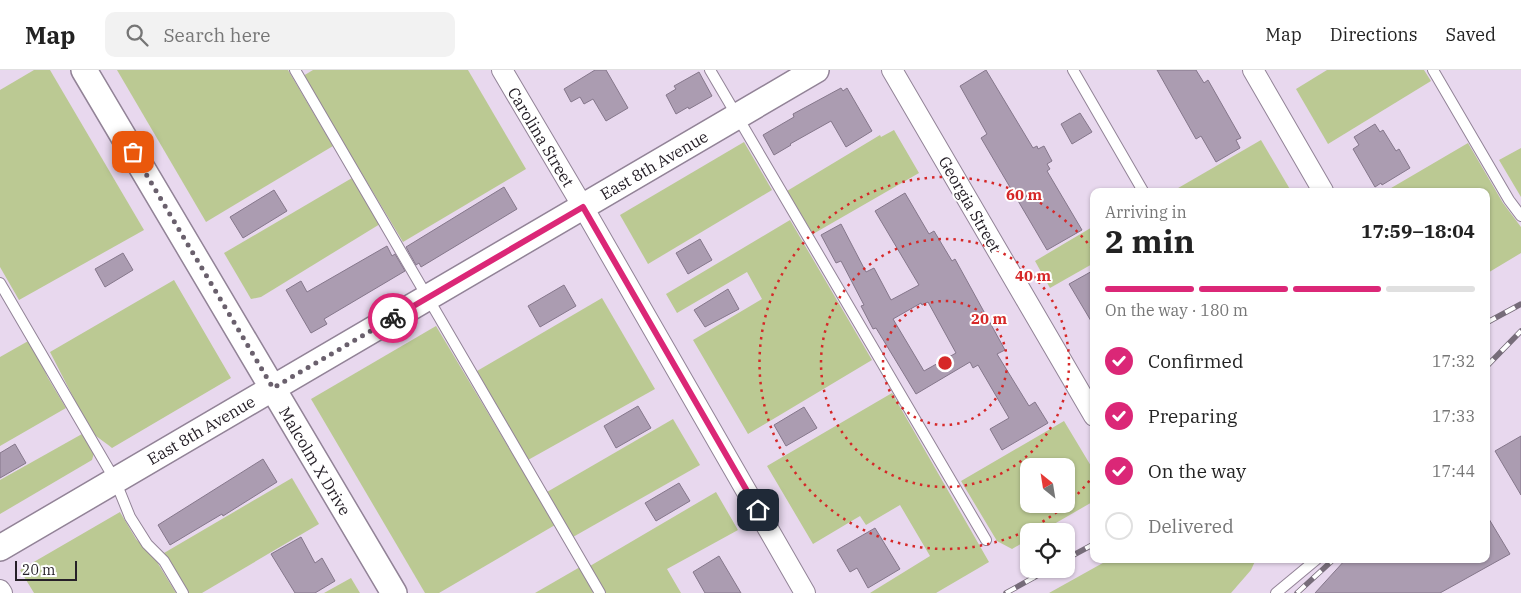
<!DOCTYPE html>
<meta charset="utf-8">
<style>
:root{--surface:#fff;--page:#f2f2f2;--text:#222;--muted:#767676;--line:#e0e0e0;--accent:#db2777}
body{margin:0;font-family:"IBM Plex Serif",serif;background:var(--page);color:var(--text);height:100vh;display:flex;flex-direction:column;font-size:19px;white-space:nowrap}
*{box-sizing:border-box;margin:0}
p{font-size:16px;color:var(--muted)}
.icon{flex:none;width:28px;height:28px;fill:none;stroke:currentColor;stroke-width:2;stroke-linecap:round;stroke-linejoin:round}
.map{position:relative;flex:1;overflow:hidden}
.details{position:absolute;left:1090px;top:118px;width:400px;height:375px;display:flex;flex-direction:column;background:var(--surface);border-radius:10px;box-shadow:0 1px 4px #0004}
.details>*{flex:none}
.needle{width:32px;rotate:330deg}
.tools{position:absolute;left:1020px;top:388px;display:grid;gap:10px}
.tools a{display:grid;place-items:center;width:55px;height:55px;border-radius:10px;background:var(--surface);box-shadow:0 1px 4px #0004;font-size:25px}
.scale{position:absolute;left:15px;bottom:12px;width:62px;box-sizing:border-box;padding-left:5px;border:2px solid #262028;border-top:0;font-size:14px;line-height:18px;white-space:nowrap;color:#262028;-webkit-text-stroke:4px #fff;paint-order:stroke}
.pin{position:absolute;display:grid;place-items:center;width:42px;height:42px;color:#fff;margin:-21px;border-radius:10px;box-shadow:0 2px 8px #0006}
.courier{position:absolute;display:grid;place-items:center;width:50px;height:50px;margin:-25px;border:4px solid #db2777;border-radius:50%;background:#fff;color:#222;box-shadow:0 1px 6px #0007}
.head em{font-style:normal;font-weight:700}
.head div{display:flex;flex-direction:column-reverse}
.head{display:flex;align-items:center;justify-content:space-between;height:85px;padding:0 15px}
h1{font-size:32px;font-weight:700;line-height:38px}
.bar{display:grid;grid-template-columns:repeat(4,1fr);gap:8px 5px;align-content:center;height:60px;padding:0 15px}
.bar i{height:6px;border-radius:4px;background:var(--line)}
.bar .selected{background:var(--accent)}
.bar p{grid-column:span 4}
ol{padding:0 15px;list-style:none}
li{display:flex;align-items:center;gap:15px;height:55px}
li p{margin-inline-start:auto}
li .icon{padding:5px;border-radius:50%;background:var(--accent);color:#fff;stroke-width:4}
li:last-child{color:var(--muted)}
li i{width:28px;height:28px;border:2px solid var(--line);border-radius:50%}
header{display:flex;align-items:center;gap:30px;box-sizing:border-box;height:70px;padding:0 25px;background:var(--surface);border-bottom:1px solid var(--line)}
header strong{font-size:24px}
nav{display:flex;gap:28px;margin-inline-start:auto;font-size:18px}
.search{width:350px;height:45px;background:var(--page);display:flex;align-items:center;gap:12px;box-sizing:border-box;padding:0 18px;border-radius:10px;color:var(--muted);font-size:19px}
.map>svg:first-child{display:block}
</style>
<header>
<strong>Map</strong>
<div class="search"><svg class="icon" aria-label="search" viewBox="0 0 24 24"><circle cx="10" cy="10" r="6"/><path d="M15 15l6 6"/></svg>Search here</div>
<nav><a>Map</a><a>Directions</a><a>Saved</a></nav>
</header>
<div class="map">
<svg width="1521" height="523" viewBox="0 0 1521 523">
<rect width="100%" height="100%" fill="#e8d8ee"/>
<g fill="#bbc993" fill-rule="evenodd">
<path d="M34 0H50L144 160 19 230 0 197V20Z"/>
<path d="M117 0H288L333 76 206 152Z"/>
<path d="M313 0H468L526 99 403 172 303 6Z"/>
<path d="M1327 0H1424L1431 11 1328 74 1296 19Z"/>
<path d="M894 60 919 103 813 164 787 121 880 65 881 67Z"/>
<path d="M1261 70 1291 121H1173Z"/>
<path d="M744 72 772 120 648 194 620 145Z"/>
<path d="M1468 73 1503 133 1521 157V183L1486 204V121H1386Z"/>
<path d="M1521 78V127L1499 90Z"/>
<path d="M352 108 380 154 261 227 251 229 224 183Z"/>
<path d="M790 150 872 290 748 364 693 270 762 229 747 202 677 243 666 224Z"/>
<path d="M1094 156V193L1050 218 1035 191Z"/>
<path d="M174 210 231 308 112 378C104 371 95 367 89 358L50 282Z"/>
<path d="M602 228 655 319 528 390 477 301Z"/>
<path d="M436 256 555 455 439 523H425L311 329Z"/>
<path d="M30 270 48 308 66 338 0 376V287Z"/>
<path d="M892 323 989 492 936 523H870L930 486 900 435 866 455 860 446 813 474 767 396Z"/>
<path d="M673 349 700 395 573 467 547 422Z"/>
<path d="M1064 351 1094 401V431L1042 461H1029V469L1012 479 997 471 961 411ZM1029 396H1066V434H1029Z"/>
<path d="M82 364 94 383 92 390 0 444V410Z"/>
<path d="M292 408 319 454 202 523H189L164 483Z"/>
<path d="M716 422 738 460 667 499 681 523H606L590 496Z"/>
<path d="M120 442 136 469 154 487 176 523H34L20 500Z"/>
<path d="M1110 489H1256L1251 500 1231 523H1049Z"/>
<path d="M580 497 594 522 592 523H535Z"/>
<path d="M351 508 360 523H324Z"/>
</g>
<g fill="#ab9cb1" stroke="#85778b" fill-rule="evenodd">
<path d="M595 0H606L628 38 606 51 593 29 584 34 580 27 571 32 564 19Z"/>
<path d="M986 0 1033 78 1037 76 1038 79 1044 76 1052 91 1047 94 1050 99 1047 101 1082 160 1047 180 981 68 987 64 960 16Z"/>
<path d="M1157 0H1196L1204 13 1208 10 1241 68 1236 70 1240 78 1216 92 1201 66 1196 69Z"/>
<path d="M699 2 712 26 689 39 688 37 676 44 666 25 676 19 674 16Z"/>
<path d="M841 18 843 21 847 18 872 61 846 77 831 51 790 74 791 75 774 85 763 65 794 47 793 44Z"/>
<path d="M1080 43 1092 62 1072 74 1061 54Z"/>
<path d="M1375 54 1380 62 1383 60 1396 81 1399 79 1410 98 1382 115 1381 113 1375 117 1353 79 1359 75 1354 67Z"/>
<path d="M504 117 517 139 421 197 419 193 416 195 406 177Z"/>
<path d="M274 120 287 141 243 168 230 147Z"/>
<path d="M905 123 929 164 934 161 952 191 955 189 1005 280 997 284 1029 336 1035 332 1048 353 1002 380 990 359 1009 348 978 295 973 298 970 292 916 324 876 258 873 259 861 236 864 235 841 191 836 193 821 165 841 154 866 202 874 198 891 230 919 215 875 141ZM928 232 956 283 924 301 893 249 921 233 922 235Z"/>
<path d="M700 169 712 190 688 204 676 183Z"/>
<path d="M387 176 392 186 395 184 405 201 324 249 327 254 311 263 286 220 301 211 307 222Z"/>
<path d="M123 183 133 200 105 217 95 199Z"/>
<path d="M1094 200V256L1069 214Z"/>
<path d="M564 215 576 236 540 257 528 236Z"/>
<path d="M728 219 739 239 705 257 694 240Z"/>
<path d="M638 336 651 358 616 378 604 356Z"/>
<path d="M804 337 817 358 786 376 774 355Z"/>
<path d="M1521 366V425L1495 381Z"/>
<path d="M15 374 26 393 0 408V383Z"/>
<path d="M263 389 277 412 223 446 222 444 170 475 158 455Z"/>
<path d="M679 413 690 431 656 451 645 433Z"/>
<path d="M1486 444 1510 484 1440 523H1315L1346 489H1486Z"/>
<path d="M875 458 900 499 868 518 857 498 850 502 837 480Z"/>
<path d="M301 467 315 493 322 488 335 511 315 523H295L271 484Z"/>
<path d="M719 486 741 523H705L693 502Z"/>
</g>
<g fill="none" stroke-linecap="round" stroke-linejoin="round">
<defs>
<g id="service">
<path d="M295 0 600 523"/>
<path d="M710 0 986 470"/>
<path d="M1073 0 1143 121"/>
<path d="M1433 0 1509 130 1521 146"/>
<path d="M0 213 115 410 130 447 147 474 164 491 183 523"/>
<path d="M1276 523 1317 489"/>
</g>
<g id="minor">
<path d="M502 0 583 137 805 523"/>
<path d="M892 0 1094 346"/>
<path d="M1253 0 1323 121"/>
<path d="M0 520 2 523"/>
</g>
<g id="tertiary">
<path d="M84 0 394 523"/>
<path d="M0 478 816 0"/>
</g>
</defs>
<use href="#service" stroke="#928397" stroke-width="12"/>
<use href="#minor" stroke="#928397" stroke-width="22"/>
<use href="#tertiary" stroke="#928397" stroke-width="28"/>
<use href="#service" stroke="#fff" stroke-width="10"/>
<use href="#minor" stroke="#fff" stroke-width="20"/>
<use href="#tertiary" stroke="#fff" stroke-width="25"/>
<defs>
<g id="rail">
<path d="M1486 253 1521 234"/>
<path d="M1486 297 1521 261"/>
<path d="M1066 489 1094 474"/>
<path d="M1006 523 1049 499"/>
<path d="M1297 523 1334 489"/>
</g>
</defs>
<use href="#rail" stroke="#766c79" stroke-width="5.5"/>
<use href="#rail" stroke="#fff" stroke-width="4" stroke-dasharray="11" stroke-linecap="butt"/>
</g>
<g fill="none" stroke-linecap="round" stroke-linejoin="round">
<path stroke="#6a606d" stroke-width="5" stroke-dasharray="0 9" d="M133 82 273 318 393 248"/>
<path stroke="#db2777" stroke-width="6" d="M393 248 583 137 758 440"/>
</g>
<g fill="none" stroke="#d62828" stroke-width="2.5" stroke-dasharray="2.5 5">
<circle cx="945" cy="293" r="62"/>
<circle cx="945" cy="293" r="124"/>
<path d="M1094 405A186 186 0 1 1 1094 181"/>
</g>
<g text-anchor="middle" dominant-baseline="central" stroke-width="4" stroke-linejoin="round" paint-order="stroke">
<g font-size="16" fill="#262028" stroke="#fff">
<text transform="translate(541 67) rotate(59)">Carolina Street</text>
<text transform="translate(654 95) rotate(-30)">East 8th Avenue</text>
<text transform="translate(970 134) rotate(60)">Georgia Street</text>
<text transform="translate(201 360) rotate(-30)">East 8th Avenue</text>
<text transform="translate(315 391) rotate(59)">Malcolm X Drive</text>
</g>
</g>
<circle cx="945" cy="293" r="8" fill="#d62828" stroke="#fff" stroke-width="2.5"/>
<g font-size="15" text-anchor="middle" font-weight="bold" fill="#d62828" stroke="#fff" stroke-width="4" stroke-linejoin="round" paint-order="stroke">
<text x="1024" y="130">60 m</text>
<text x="1033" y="211">40 m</text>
<text x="989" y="254">20 m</text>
</g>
</svg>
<div class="tools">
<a><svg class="needle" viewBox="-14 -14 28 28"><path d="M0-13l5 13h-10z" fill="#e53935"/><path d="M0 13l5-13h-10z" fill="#767676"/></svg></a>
<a><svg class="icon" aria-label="locate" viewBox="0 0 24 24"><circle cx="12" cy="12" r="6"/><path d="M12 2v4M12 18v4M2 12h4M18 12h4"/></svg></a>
</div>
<div class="scale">20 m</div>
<div class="pin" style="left:133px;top:82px;background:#ea580c"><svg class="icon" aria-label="bag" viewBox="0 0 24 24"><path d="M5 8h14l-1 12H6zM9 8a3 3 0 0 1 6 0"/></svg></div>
<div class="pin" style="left:758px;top:440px;background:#1f2937"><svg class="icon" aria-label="home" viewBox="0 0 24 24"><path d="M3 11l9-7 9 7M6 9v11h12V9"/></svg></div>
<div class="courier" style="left:393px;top:248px"><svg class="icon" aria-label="bike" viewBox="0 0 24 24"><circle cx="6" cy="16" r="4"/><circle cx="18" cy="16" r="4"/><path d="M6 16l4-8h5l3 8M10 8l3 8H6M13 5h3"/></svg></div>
<section class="details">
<div class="head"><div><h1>2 min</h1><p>Arriving in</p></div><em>17:59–18:04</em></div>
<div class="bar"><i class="selected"></i><i class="selected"></i><i class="selected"></i><i></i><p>On the way · 180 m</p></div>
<ol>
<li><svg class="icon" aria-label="check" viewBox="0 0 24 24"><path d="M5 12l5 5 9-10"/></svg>Confirmed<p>17:32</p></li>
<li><svg class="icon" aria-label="check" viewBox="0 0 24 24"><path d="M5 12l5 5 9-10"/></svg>Preparing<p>17:33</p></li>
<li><svg class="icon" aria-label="check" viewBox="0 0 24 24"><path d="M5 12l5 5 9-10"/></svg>On the way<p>17:44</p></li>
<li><i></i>Delivered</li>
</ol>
</section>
</div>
